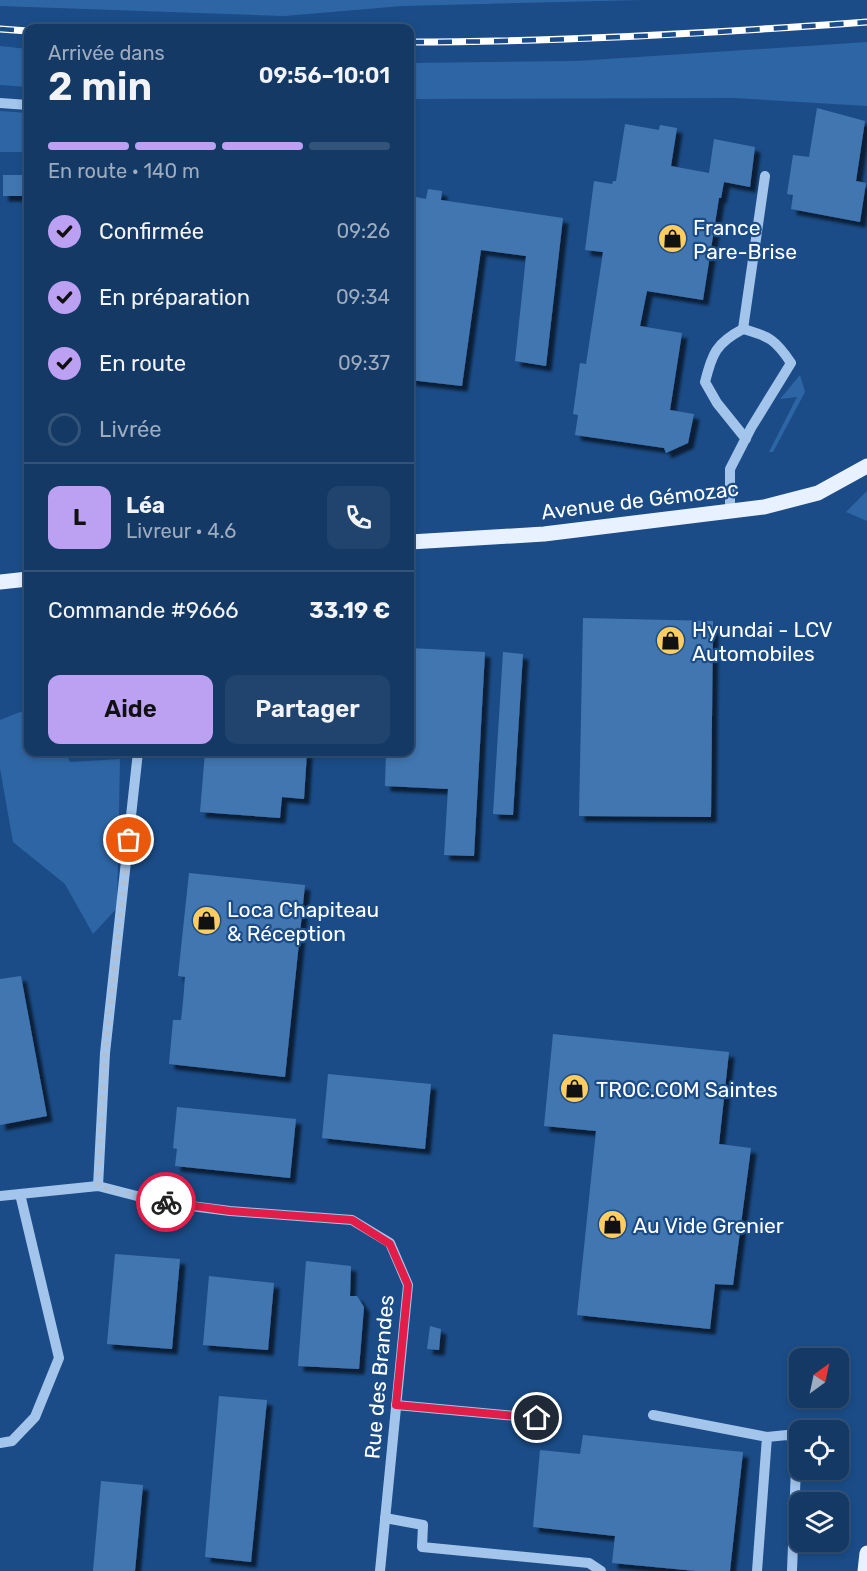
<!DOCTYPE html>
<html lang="fr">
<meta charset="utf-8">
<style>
:root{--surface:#143965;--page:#21446e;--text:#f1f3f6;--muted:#9dacbf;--line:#335379;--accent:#bca0f2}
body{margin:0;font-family:Rubik,sans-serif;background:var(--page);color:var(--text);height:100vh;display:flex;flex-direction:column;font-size:22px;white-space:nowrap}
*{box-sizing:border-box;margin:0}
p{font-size:20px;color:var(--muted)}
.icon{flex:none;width:33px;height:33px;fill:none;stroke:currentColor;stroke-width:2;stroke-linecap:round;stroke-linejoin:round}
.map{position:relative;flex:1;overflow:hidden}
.drawer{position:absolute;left:24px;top:24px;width:390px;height:732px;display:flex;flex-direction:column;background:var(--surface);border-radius:12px;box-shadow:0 3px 9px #0003,0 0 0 2px var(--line)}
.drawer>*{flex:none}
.needle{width:39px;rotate:33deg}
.controls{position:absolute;left:789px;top:1348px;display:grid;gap:12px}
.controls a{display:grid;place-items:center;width:60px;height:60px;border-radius:12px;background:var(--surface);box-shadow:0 3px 9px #0003,0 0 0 2px var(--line);font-size:30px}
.pin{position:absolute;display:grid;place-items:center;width:51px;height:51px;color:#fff;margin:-26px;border:3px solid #fff;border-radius:50%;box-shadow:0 2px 6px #0007}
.courier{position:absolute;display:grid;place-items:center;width:60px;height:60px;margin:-30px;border:4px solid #e11d48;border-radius:50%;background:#fff;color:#222;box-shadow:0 2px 8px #0007}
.head em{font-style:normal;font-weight:600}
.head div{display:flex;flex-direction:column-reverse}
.head{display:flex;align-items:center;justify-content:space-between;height:102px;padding:0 24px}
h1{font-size:39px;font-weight:600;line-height:45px}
.bar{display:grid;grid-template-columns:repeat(4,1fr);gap:9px 6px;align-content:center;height:72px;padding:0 24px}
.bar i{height:8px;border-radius:4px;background:var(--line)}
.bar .current{background:var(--accent)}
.bar p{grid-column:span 4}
.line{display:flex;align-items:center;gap:15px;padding:0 24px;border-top:2px solid var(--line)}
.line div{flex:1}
.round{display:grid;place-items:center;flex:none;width:63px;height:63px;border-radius:12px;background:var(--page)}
ol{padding:0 24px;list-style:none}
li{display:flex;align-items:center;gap:18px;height:66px}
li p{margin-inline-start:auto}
li .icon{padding:6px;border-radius:50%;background:var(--accent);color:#111;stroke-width:4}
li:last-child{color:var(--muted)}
li i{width:33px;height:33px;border:3px solid var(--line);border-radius:50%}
.action{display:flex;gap:12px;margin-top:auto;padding:12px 24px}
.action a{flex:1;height:69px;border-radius:12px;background:var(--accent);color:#111;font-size:24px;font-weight:600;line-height:69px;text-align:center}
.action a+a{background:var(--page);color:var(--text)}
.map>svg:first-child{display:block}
</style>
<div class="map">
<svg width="867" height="1571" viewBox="0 0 867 1571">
<defs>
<filter id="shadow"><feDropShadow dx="5.5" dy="5.5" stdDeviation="1.5" flood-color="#0009"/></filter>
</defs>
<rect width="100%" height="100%" fill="#1b4c87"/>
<g fill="#2e66a5">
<path d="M0 0H642L402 6 284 16 0 6Z"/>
<path d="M867 42V106L734 98 410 99V63L577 61Z"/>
<path d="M0 46 28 49V87L0 85Z"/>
<path d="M0 111 28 113V152H0Z"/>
<path d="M800 375 805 392 773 452H769L797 397 780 399Z"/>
<path d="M867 491V521L846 512Z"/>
<path d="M20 712 28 713V752H66L70 762 120 759 117 908 93 934 65 884 13 842 0 768V720Z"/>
</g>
<g fill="#4376b0" filter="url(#shadow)">
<path d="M817 108 865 121 856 181 866 183 860 222 791 209 793 195 787 194 793 155 809 157Z"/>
<path d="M625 124 659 130 660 125 677 128 671 166 709 173 714 139 755 147 750 187 724 182 721 198H719L703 300 647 291 640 326 682 333 670 410 694 414 688 443 666 453 664 448 575 435 578 415 573 414 580 363 586 364 603 252 585 250 594 181 612 184 613 181H616Z"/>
<rect x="3" y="175" width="25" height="21"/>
<path d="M428 189 442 191 441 200 563 218 546 366 515 361 526 256 481 250 462 386 410 380V208L411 196 426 199Z"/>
<path d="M583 618 713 621 711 817 579 816Z"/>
<path d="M410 648 485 652 474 856 444 855 448 789 385 786 386 752H410Z"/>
<path d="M503 652 523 654 513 815 493 814Z"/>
<path d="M205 752H307L304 799 282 797 280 818 200 812Z"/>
<path d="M189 873 305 885 285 1077 169 1064 173 1020H181L183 1002 185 977 178 976Z"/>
<path d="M21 976 47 1116 0 1125V979Z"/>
<path d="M553 1034 729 1052 719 1144 751 1148 733 1285 715 1284 710 1329 577 1315 596 1131 544 1126Z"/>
<path d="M328 1074 431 1084 425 1149 322 1138Z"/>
<path d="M177 1107 296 1119 290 1178 175 1166 177 1149 173 1148Z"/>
<path d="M115 1254 180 1259 172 1349 107 1344Z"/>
<path d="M306 1261 351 1266 350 1296H357L364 1307 359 1369 298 1366Z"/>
<path d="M209 1276 274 1283 268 1350 203 1345Z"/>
<path d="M430 1326 441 1329 439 1350 427 1349Z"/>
<path d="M219 1396 267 1400 251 1562 205 1557Z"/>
<path d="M583 1435 743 1452 730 1571H696L612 1563 615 1536 533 1527 540 1450 580 1454Z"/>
<path d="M101 1481 143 1485 135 1571H93Z"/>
</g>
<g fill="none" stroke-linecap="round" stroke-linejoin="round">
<g stroke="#a3c5ec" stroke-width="10">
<path d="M0 103 28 105"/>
<path d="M743 329 765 176"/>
<path d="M730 510V469L751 428 791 363C776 340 769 336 743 329 716 343 712 354 705 382L717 403 746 439"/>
<path d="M98 1186 105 1053 138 752"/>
<path d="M0 1196 98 1186 160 1202 230 1211 352 1220 390 1243 408 1285 380 1571"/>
<path d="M396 1405 537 1418"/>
<path d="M653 1415 767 1437 757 1571"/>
<path d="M767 1437 787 1435 797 1440 792 1571"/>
<path d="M0 1443 12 1441 35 1417 59 1358 20 1194"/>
<path d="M385 1518 423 1525 422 1547 589 1563 601 1571"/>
</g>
<g stroke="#e8f1ff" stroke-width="15">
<path d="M410 542 544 534 764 507 818 493 867 466"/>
<path d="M0 582 28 579"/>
<path d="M865 1571 867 1553"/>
</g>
<defs>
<g id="rail">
<path d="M0 29 28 31"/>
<path d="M410 42C562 42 715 33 867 22"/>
</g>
</defs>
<use href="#rail" stroke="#fff" stroke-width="7"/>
<use href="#rail" stroke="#1b4c87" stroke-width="4.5" stroke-dasharray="14" stroke-linecap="butt"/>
</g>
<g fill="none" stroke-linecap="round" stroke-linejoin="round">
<path stroke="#afc0d5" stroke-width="6" stroke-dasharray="0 10.8" d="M129 840 105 1053 98 1186 166 1202"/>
<path stroke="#e11d48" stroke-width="8" d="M166 1202 230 1211 352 1220 390 1244 408 1285 396 1405 537 1418"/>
</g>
<defs>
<symbol id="shop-disc" viewBox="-11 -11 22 22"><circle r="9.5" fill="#fecd5f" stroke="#1b4c87"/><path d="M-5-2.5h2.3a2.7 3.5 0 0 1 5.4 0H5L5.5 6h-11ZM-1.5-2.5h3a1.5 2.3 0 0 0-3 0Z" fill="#111"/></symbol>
</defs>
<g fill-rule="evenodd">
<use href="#shop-disc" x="656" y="222" width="33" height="33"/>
<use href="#shop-disc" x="654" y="624" width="33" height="33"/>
<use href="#shop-disc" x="190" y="904" width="33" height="33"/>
<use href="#shop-disc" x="558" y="1072" width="33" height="33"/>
<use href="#shop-disc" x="596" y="1208" width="33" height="33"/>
</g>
<g text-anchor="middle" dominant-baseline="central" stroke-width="4.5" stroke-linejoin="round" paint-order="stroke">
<g font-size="21" fill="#fff" stroke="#1b4c87" text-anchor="start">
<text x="693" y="227">France<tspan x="693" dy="24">Pare-Brise</tspan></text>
<text x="692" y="629">Hyundai - LCV<tspan x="692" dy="24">Automobiles</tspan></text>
<text x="227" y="909">Loca Chapiteau<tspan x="227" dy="24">&amp; Réception</tspan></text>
<text x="596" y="1089">TROC.COM Saintes</text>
<text x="633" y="1225">Au Vide Grenier</text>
</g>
<g font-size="21" fill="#fff" stroke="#1b4c87">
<text transform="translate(640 500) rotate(-7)">Avenue de Gémozac</text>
<text transform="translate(379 1377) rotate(-85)">Rue des Brandes</text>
</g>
</g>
</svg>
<div class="controls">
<a><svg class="needle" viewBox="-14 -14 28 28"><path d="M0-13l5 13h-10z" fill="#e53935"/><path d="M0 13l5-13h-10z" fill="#9dacbf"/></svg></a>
<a><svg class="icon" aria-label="locate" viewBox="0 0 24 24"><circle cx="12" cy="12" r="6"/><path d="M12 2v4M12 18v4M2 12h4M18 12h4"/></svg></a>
<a><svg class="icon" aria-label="layers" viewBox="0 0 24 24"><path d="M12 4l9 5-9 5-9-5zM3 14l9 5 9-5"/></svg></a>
</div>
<div class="pin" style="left:129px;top:840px;background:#ea580c"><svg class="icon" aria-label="bag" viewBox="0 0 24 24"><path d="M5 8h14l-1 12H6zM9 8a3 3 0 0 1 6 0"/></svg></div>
<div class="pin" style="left:537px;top:1418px;background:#1f2937"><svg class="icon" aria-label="home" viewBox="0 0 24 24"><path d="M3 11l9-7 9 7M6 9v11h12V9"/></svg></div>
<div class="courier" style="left:166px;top:1202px"><svg class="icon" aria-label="bike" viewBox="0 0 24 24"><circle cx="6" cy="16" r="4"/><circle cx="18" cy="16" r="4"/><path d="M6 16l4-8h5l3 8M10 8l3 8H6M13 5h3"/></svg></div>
<section class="drawer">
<div class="head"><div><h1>2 min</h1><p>Arrivée dans</p></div><em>09:56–10:01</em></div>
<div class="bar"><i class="current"></i><i class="current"></i><i class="current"></i><i></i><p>En route · 140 m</p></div>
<ol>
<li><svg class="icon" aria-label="check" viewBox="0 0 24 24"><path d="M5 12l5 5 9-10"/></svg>Confirmée<p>09:26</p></li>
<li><svg class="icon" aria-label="check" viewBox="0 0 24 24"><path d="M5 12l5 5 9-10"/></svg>En préparation<p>09:34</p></li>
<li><svg class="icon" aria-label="check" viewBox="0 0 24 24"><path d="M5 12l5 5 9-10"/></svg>En route<p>09:37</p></li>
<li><i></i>Livrée</li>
</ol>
<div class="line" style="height:108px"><b class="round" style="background:var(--accent);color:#111">L</b><div><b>Léa</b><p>Livreur · 4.6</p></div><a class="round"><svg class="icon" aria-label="phone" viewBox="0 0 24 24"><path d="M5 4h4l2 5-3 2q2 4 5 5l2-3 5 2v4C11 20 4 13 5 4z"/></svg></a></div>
<div class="line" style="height:78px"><div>Commande #9666</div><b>33.19 €</b></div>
<div class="action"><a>Aide</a><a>Partager</a></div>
</section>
</div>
